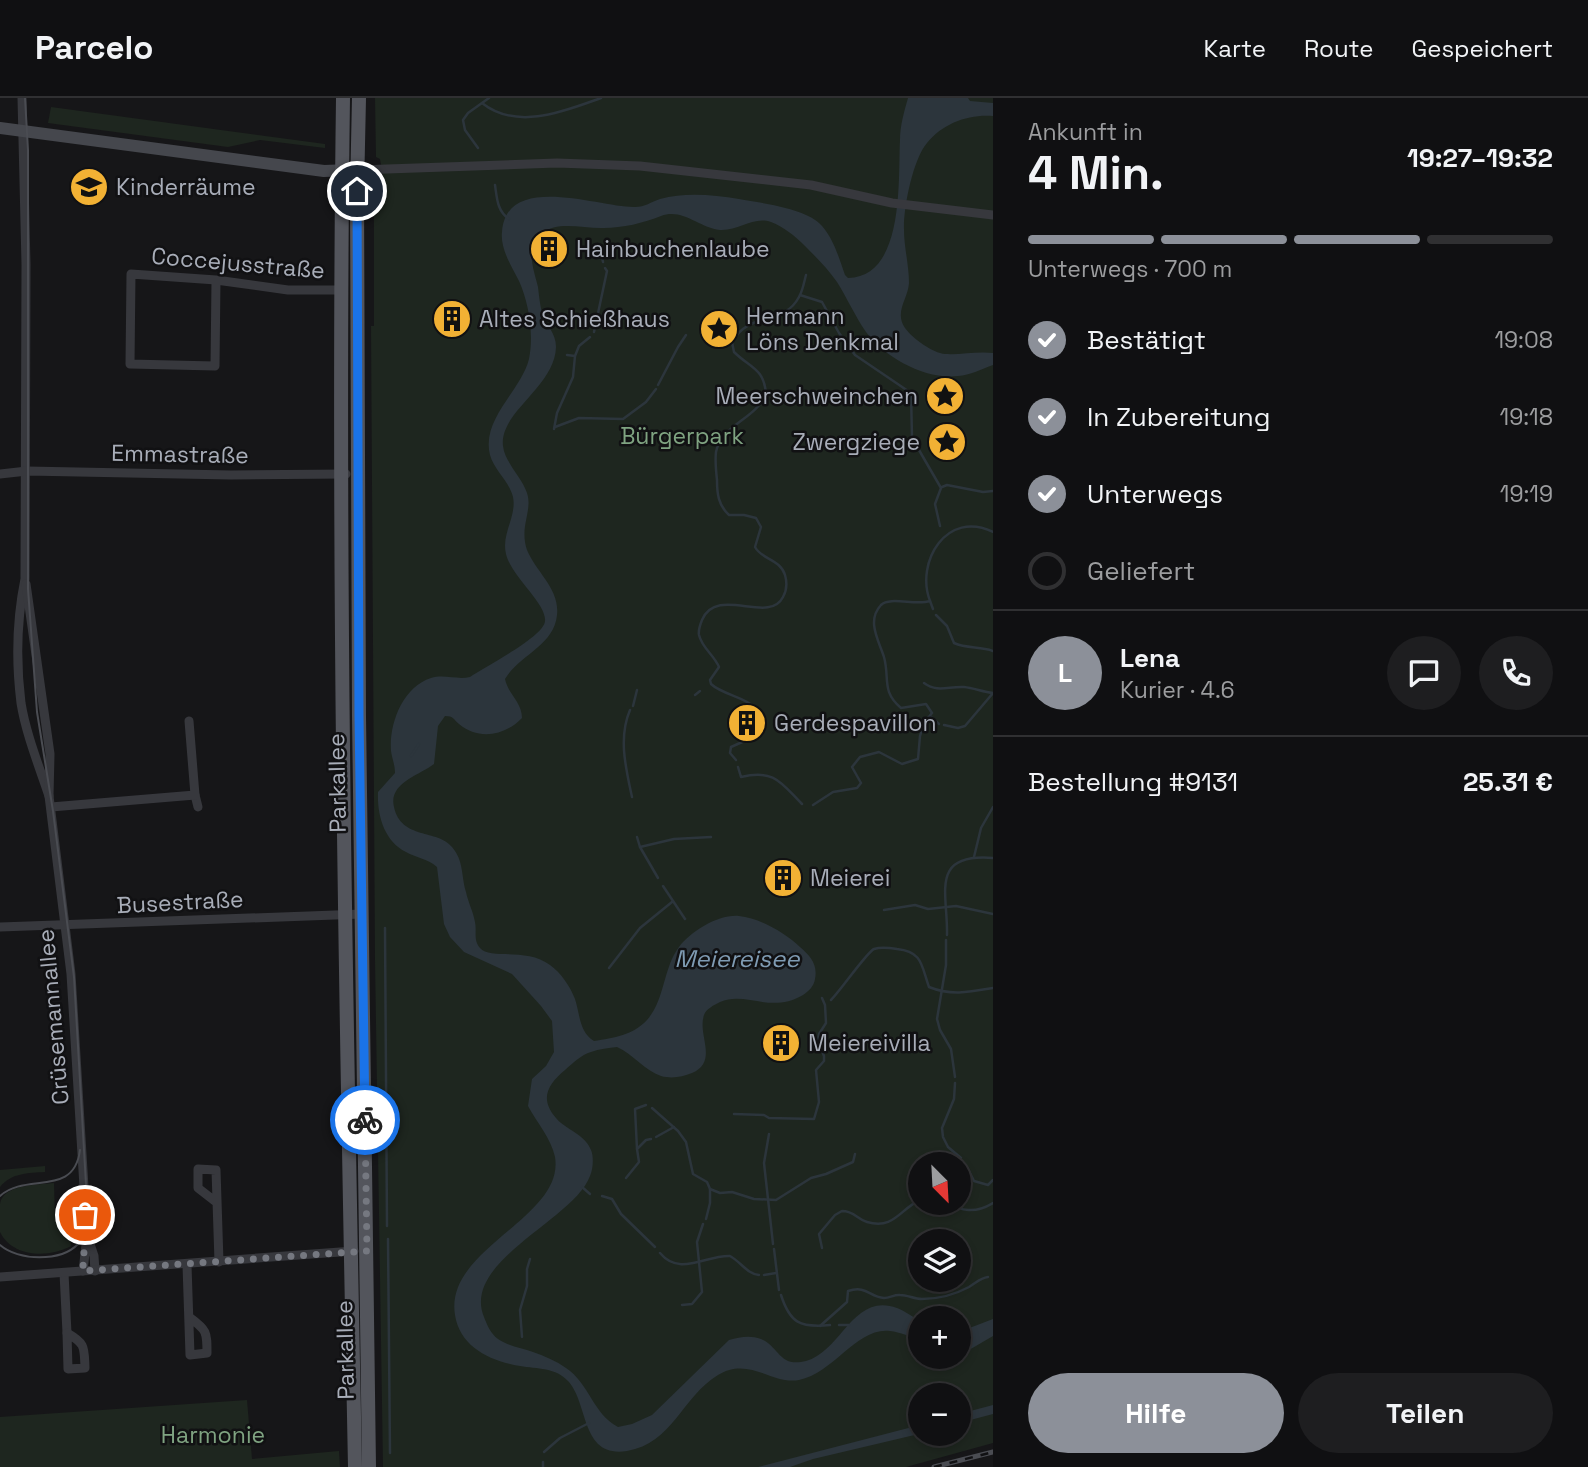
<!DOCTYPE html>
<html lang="de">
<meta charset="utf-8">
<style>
:root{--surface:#101012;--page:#1e1e20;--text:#f1f3f6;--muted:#9c9d9f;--line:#303032;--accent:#8c9099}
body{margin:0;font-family:"Space Grotesk",sans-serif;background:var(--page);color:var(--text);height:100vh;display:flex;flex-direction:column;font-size:26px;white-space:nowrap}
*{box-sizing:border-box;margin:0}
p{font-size:23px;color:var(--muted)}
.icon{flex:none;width:38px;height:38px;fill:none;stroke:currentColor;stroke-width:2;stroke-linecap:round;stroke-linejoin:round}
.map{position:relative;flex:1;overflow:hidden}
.sheet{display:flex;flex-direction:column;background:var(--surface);width:595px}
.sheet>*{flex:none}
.needle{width:46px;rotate:156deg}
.controls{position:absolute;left:908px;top:1054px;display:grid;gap:14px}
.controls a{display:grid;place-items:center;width:63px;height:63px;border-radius:50%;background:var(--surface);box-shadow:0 4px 10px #0003,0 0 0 2px var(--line);font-size:35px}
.pin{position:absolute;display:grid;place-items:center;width:60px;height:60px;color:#fff;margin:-30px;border:4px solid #fff;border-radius:50%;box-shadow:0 2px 7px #0007}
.courier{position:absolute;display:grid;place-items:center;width:70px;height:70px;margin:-35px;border:5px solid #1a73e8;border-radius:50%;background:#fff;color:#222;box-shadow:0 2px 9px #0007}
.headline em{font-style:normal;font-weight:700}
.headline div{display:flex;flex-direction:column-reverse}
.headline{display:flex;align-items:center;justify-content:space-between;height:119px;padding:0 35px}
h1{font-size:46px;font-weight:700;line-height:52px}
.bar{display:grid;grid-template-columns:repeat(4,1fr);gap:10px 7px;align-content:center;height:84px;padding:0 35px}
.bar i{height:9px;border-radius:5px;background:var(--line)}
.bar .active{background:var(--accent)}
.bar p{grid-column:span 4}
.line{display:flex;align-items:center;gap:18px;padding:0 35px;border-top:2px solid var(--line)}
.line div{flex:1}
.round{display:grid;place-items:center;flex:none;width:74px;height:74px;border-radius:37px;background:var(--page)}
ol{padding:0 35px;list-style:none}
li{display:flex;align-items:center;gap:21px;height:77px}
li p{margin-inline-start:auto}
li .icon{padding:7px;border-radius:50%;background:var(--accent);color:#fff;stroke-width:4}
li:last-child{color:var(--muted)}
li i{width:38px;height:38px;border:4px solid var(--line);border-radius:50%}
.action{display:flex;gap:14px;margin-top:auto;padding:14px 35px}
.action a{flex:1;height:80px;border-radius:42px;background:var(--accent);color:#fff;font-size:28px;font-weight:700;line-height:80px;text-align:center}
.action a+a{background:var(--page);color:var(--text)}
header{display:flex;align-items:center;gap:42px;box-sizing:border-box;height:98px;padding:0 35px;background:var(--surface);border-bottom:2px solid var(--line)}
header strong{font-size:33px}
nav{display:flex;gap:38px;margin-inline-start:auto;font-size:24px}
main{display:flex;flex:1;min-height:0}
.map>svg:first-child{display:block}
</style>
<header>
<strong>Parcelo</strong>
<nav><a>Karte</a><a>Route</a><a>Gespeichert</a></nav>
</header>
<main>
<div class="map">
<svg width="993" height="1369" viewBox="0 0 993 1369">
<rect width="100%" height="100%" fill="#161618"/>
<g fill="#1e261f" fill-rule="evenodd">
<path d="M375 0H993V1345L906 1369H383L375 862 371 228H374V118L372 112H367L369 102 367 101V96L370 95 371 86 384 83 380 61 376 59ZM920 1066H959V1104H920ZM920 1143H959V1181H920ZM920 1220H959V1258H920ZM920 1297H959V1335H920Z"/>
<path d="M51 9 325 46V50L260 42 228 49 48 25Z"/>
<path d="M45 1068V1074C28 1075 11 1075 0 1089V1072Z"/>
<path d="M54 1085 55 1122 70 1135 71 1148C49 1160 13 1160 0 1134 0 1125 0 1115 0 1106 3 1086 38 1087 54 1085Z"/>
<path d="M247 1302 252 1361 339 1353 340 1369H0V1319Z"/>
</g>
<g fill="#2c353c">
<path d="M908 0H968L970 3 993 5V18C969 16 943 25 927 45 913 61 903 111 904 132 904 149 909 167 909 185 908 201 894 214 905 230 913 241 933 255 945 256 961 257 977 253 993 255V267C982 271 970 277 958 278 926 282 885 260 866 234 855 218 847 200 837 184 828 171 816 159 805 148 795 138 784 129 771 124 753 118 739 133 720 132 699 130 683 110 661 118 644 125 622 130 604 130 585 131 558 122 542 135 524 149 534 172 538 189 539 198 540 207 542 215 546 227 556 235 556 249 555 289 499 314 503 348 505 365 522 379 527 395 533 413 519 428 527 452 536 474 560 491 557 517 554 548 519 557 505 581 508 596 522 604 522 620 506 637 479 643 459 626 453 621 454 618 445 618L438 628 434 666C420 677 388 685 394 709 401 742 438 731 452 749 464 763 461 777 466 794 468 804 473 813 475 824 477 833 473 842 480 850 490 862 527 849 550 867 561 875 570 888 575 901 580 916 579 934 594 943 614 940 633 937 647 922 665 902 663 870 679 849 691 833 719 816 739 818 760 820 785 835 800 849 810 858 818 866 815 881 814 888 809 893 803 897 771 916 746 893 720 904 714 907 706 911 704 917 697 937 719 963 692 975 682 979 672 981 661 978 645 973 633 956 617 949 609 950 599 951 591 954 581 957 573 965 565 972 548 986 539 1001 556 1020 566 1032 585 1036 591 1052 594 1059 593 1071 590 1078 574 1122 461 1163 484 1219 487 1227 491 1236 498 1241 508 1248 522 1250 533 1254 545 1258 556 1263 566 1270 589 1285 593 1316 618 1329L632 1326 652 1317 729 1242C740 1239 750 1237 761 1241 779 1248 779 1270 806 1263 842 1253 853 1194 897 1210 905 1213 913 1219 920 1223V1242C911 1239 900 1234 890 1233 857 1229 834 1275 799 1282 772 1287 749 1258 718 1277 681 1300 673 1345 627 1353 581 1360 589 1308 569 1284 556 1269 537 1271 520 1268 490 1263 460 1249 455 1217 444 1150 565 1120 555 1059 551 1040 537 1025 528 1008L532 981 546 968 554 954 552 923 541 908 512 876 464 854 450 839 444 826 437 769C427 760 416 760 406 754 384 743 377 717 378 694L395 675C395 667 392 660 391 653 389 625 403 589 431 580 444 576 457 582 470 579 484 569 544 539 545 523 547 506 511 478 506 456 501 436 517 418 513 399 509 383 494 372 490 357 481 321 521 293 529 261 534 237 529 205 519 183 512 169 500 151 502 134 506 73 601 110 635 109 645 109 651 104 660 101 686 94 713 97 739 101 761 105 803 110 819 125 833 138 839 160 845 177L848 180C905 179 898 81 900 42 900 28 904 14 908 0Z"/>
<path d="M993 1221V1238L969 1252 959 1253V1234Z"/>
<path d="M993 1307V1316L959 1325V1316Z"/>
<path d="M920 1327V1335H923L813 1361 790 1369H758Z"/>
</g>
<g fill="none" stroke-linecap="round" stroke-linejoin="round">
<g stroke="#2c353c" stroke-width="2.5">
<path d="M482 5C517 33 565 13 601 0"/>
<path d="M478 50 465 32 463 22 468 15 489 0"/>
<path d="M495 87C497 100 497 113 509 121"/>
<path d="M599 146 603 164"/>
<path d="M800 197 822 204 839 235 855 257 911 295 912 340 941 390 935 406 940 428"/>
<path d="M594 234 607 173 605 170"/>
<path d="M567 257 575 258"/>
<path d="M658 287 678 249 686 237"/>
<path d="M555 329 579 320 623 321 646 304 656 291"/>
<path d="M554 331 557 315 573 279 575 258 579 248 590 239"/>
<path d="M942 389 947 387 983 394 993 393"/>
<path d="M930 503 933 511"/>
<path d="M936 517 947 528 954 545C967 551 980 548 993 553"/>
<path d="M924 585C938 595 948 588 964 589 974 590 983 594 993 595"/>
<path d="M695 597 700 593"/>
<path d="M633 608 637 592"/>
<path d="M630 612C618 640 626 671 632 699"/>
<path d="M931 619 939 626"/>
<path d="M944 627 958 630 965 628 993 595"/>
<path d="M411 658 419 646"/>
<path d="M736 662 730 655 731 649 758 637C774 600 728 602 711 586L710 582 719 569C714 557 702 550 699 537 698 532 700 527 702 522 717 487 769 527 783 499 787 492 787 484 785 477 780 461 762 462 755 449L761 429 756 420 744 417H729C718 407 717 395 717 382 716 373 715 362 716 354 721 327 756 321 766 296 764 270 750 270 734 254L732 244C750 212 783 229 799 199 803 192 804 184 806 177"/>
<path d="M738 669 741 679C775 671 781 685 802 706"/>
<path d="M813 707 833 694 857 690 861 685 852 669 860 659 879 654 902 666 918 661 920 638 924 625 932 615 926 606 901 610C881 593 890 581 884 559 879 543 866 523 881 507 890 498 916 508 930 503 915 464 947 411 993 434"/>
<path d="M637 739 640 749 658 780"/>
<path d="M640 749 674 741 711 739"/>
<path d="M974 759 981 730 993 709"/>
<path d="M663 788 685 821"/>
<path d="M884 812 915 807 928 811 956 808 993 816"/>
<path d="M385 830 387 1128"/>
<path d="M947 837C948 795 929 755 993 760"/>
<path d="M946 842V867L937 921 940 932 951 951 955 979"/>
<path d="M609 870 640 830 672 804"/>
<path d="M831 902C841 892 867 854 874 851 880 849 891 850 897 851 923 854 921 867 929 889 951 898 970 894 993 890"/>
<path d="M955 985 954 1001 942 1030 943 1039 948 1049 961 1060"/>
<path d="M652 1010 678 1033 686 1044 693 1076 707 1084 710 1091 720 1095 732 1094 754 1101 776 1102 811 1080 826 1076 853 1064 855 1056"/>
<path d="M734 1016 764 1017 769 1020 814 1021 819 1004 816 972 824 963V958L818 942 819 936 826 925 825 907 822 900"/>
<path d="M769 1036 764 1065 773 1146"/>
<path d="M656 1039 674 1029"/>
<path d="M637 1051 635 1011 646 1007"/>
<path d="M967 1069 974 1083 988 1087 993 1082"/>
<path d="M626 1080 639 1064 637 1051 646 1042 651 1041"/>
<path d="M582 1089 590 1096"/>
<path d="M602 1098 612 1101 621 1116 655 1149"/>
<path d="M944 1104C962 1113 975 1116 993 1105"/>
<path d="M706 1121 710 1105V1091"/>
<path d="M388 1141 390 1355"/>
<path d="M822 1150 819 1136 835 1117 842 1113C854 1113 857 1121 867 1124 894 1132 900 1111 920 1102"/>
<path d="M774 1151 779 1192"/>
<path d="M660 1155C680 1179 705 1157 730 1158 741 1164 747 1176 759 1177"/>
<path d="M764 1177 776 1175"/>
<path d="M781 1197C790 1225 800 1230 830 1227"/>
<path d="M682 1207 692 1206 702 1194 697 1144 703 1126"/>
<path d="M839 1227H849"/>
<path d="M820 1228 847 1204 848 1193C867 1187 869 1199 884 1200 890 1200 895 1196 900 1197 908 1197 914 1201 922 1201 938 1201 954 1197 969 1189 976 1185 980 1180 988 1179"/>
<path d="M522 1239 520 1212 527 1188V1171L530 1161"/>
<path d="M544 1354 560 1340 589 1325"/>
<path d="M543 1364V1369"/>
</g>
<g stroke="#37383d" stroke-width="9">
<path d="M22 0 26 166 25 481C17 520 16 565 21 605 26 636 39 668 49 698"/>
<path d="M358 72 557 65 640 68 811 87 892 105 993 117"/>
<path d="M216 182 215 268 130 266 131 176 216 182 288 192H342"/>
<path d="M0 376 27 373 231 377 346 376"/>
<path d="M26 486 50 656 49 698 71 876 87 1138 83 1173"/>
<path d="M195 697 198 709"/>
<path d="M51 709 195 697 189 623"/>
<path d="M0 829 362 816"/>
<path d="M216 1104 198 1090V1071L216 1072 219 1164"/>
<path d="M88 1140 94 1158 95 1173"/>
<path d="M187 1167 190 1257 207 1255C207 1234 207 1232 189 1219"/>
<path d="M64 1175 67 1235"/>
<path d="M0 1179 354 1153"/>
<path d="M67 1235C86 1246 84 1249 85 1270L68 1271Z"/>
</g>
<path stroke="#45474d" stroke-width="12" d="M0 30 324 73 350 72"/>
<g stroke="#53555c" stroke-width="14">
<path d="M343 0C337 456 346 913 355 1369"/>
<path d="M359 0 357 93 359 618 369 1369"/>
</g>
<g stroke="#4a4c52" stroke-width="2">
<path d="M0 1098C26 1074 74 1100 80 1052"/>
<path d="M0 1147C18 1163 61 1164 78 1146 85 1139 87 1130 88 1121L74 879 53 713 37 614 28 491V52L25 0"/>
</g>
<defs>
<path id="rail" d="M934 1369 993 1354"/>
</defs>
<use href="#rail" stroke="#4a4c52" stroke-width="5"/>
<use href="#rail" stroke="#111113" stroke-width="2.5" stroke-dasharray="8" stroke-linecap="butt"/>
</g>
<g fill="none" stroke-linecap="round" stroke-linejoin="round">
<path stroke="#757880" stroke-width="7" stroke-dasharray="0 12.6" d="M85 1117C87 1136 83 1154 83 1173L367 1153 365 1022"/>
<path stroke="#1a73e8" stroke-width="9" d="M357 93 359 618 365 1022"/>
</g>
<defs>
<symbol id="school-disc" viewBox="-11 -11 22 22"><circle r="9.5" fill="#f2b134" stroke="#111113"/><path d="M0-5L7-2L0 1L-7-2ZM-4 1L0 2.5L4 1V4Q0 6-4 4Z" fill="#111"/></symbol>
<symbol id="building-disc" viewBox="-11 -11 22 22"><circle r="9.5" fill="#f2b134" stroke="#111113"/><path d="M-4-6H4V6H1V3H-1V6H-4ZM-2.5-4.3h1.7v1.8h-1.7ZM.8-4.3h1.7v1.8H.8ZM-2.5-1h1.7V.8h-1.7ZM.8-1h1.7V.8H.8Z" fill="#111"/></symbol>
<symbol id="sight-disc" viewBox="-11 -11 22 22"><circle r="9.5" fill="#f2b134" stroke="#111113"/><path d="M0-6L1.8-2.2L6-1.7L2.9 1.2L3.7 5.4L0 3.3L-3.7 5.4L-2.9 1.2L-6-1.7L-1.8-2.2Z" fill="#111"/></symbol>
</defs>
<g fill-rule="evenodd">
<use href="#school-disc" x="67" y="67" width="44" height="44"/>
<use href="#building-disc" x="527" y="129" width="44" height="44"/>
<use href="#building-disc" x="430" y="199" width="44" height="44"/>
<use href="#sight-disc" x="697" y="209" width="44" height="44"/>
<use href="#sight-disc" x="923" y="276" width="44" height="44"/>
<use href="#sight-disc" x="925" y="322" width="44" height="44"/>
<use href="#building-disc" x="725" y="603" width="44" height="44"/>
<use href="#building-disc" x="761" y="758" width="44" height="44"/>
<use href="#building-disc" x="759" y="923" width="44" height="44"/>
</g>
<g text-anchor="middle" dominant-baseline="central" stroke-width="5" stroke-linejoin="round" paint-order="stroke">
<g font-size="23" fill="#a8adb8" stroke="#111113" text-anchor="start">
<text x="116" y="89">Kinderräume</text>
<text x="576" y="151">Hainbuchenlaube</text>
<text x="746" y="218">Hermann<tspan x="746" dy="26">Löns Denkmal</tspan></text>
<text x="479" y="221">Altes Schießhaus</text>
<text x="918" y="298" text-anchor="end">Meerschweinchen</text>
<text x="920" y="344" text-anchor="end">Zwergziege</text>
<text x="774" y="625">Gerdespavillon</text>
<text x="810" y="780">Meierei</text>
<text x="808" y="945">Meiereivilla</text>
</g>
<g font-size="23" fill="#a8adb8" stroke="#111113">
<text transform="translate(238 165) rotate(5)">Coccejusstraße</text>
<text transform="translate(180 356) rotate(1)">Emmastraße</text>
<text transform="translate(337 685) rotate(-91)">Parkallee</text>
<text transform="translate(180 804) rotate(-3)">Busestraße</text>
<text transform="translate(53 919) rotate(-95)">Crüsemannallee</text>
<text transform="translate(345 1252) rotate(-91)">Parkallee</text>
</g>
<g font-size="23" fill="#7fa381" stroke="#111113">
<text x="682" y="338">Bürgerpark</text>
<text x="213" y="1337">Harmonie</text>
</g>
<g font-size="24" font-style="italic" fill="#7f9bb3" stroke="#111113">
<text x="737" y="860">Meiereisee</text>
</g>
</g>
</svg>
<div class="controls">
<a><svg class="needle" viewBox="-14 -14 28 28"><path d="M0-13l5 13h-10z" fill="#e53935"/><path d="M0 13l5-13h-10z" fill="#9c9d9f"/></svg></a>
<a><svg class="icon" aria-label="layers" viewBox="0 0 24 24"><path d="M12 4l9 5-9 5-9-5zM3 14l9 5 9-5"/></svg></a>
<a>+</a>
<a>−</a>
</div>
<div class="pin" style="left:85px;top:1117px;background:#ea580c"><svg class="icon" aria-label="bag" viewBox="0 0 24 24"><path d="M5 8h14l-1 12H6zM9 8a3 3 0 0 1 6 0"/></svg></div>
<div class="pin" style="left:357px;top:93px;background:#1f2937"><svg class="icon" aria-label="home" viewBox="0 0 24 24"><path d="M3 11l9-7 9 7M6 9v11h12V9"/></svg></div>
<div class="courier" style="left:365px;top:1022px"><svg class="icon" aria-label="bike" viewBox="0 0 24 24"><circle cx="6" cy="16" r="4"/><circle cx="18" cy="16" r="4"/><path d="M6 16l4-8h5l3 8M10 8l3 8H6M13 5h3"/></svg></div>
</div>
<section class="sheet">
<div class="headline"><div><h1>4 Min.</h1><p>Ankunft in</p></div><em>19:27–19:32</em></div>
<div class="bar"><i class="active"></i><i class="active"></i><i class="active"></i><i></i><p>Unterwegs · 700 m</p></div>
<ol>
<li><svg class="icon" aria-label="check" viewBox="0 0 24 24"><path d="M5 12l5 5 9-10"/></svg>Bestätigt<p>19:08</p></li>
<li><svg class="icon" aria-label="check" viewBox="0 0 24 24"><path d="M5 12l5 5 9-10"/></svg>In Zubereitung<p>19:18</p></li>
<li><svg class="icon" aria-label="check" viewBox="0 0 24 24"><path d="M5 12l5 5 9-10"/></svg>Unterwegs<p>19:19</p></li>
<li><i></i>Geliefert</li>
</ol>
<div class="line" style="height:126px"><b class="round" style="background:var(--accent);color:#fff">L</b><div><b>Lena</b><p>Kurier · 4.6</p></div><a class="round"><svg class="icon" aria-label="chat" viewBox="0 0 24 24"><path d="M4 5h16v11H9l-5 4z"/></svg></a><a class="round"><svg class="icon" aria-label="phone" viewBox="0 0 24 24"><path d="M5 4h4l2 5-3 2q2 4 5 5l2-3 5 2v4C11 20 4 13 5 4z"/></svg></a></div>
<div class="line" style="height:91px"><div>Bestellung #9131</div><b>25.31 €</b></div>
<div class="action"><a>Hilfe</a><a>Teilen</a></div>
</section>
</main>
